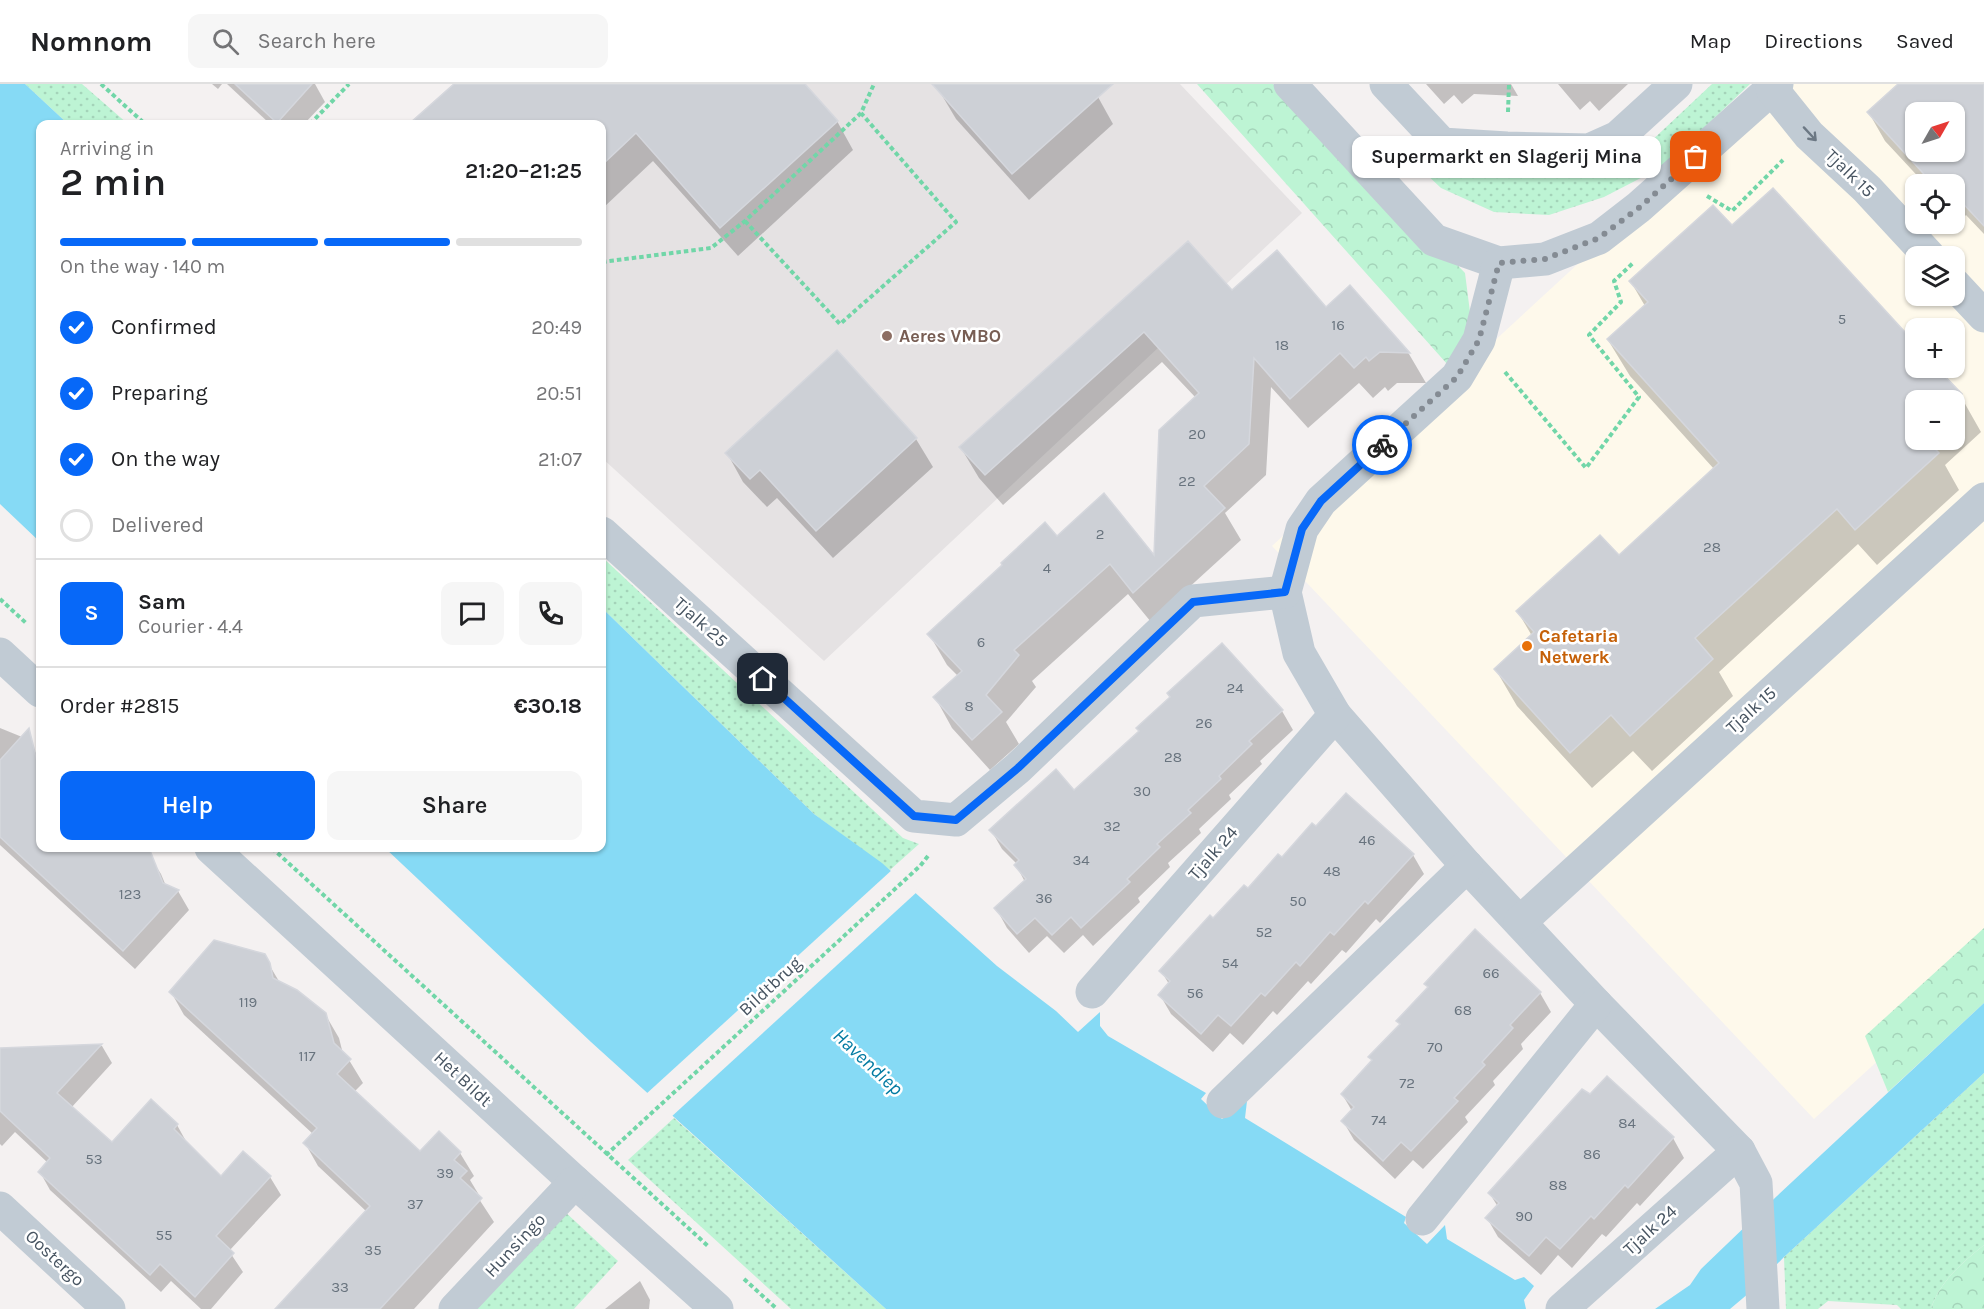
<!DOCTYPE html>
<meta charset="utf-8">
<style>
:root{--surface:#fff;--page:#f6f6f6;--text:#202124;--muted:#757577;--line:#e0e0e0;--accent:#0768f8}
body{margin:0;font-family:Karla,sans-serif;background:var(--page);color:var(--text);height:100vh;display:flex;flex-direction:column;font-size:22px;white-space:nowrap}
*{box-sizing:border-box;margin:0}
p{font-size:20px;color:var(--muted)}
.icon{flex:none;width:33px;height:33px;fill:none;stroke:currentColor;stroke-width:2;stroke-linecap:round;stroke-linejoin:round}
.map{position:relative;flex:1;overflow:hidden}
.sheet{position:absolute;left:36px;top:36px;width:570px;height:732px;display:flex;flex-direction:column;background:var(--surface);border-radius:12px;box-shadow:0 2px 4px #0004}
.sheet>*{flex:none}
.needle{width:39px;rotate:51deg}
.fabs{position:absolute;left:1905px;top:18px;display:grid;gap:12px}
.fabs a{display:grid;place-items:center;width:60px;height:60px;border-radius:12px;background:var(--surface);box-shadow:0 2px 4px #0004;font-size:30px}
.pin{position:absolute;display:grid;place-items:center;width:51px;height:51px;color:#fff;margin:-26px;border-radius:12px;box-shadow:0 3px 9px #0006}
.courier{position:absolute;display:grid;place-items:center;width:60px;height:60px;margin:-30px;border:4px solid #0768f8;border-radius:50%;background:#fff;color:#222;box-shadow:0 2px 8px #0007}
.bubble{position:absolute;height:42px;border-radius:12px;background:var(--surface);box-shadow:0 2px 4px #0004;font-size:20px;font-weight:600;line-height:42px;text-align:center}
.head em{font-style:normal;font-weight:600}
.head div{display:flex;flex-direction:column-reverse}
.head{display:flex;align-items:center;justify-content:space-between;height:102px;padding:0 24px}
h1{font-size:39px;font-weight:600;line-height:45px}
.bar{display:grid;grid-template-columns:repeat(4,1fr);gap:9px 6px;align-content:center;height:72px;padding:0 24px}
.bar i{height:8px;border-radius:4px;background:var(--line)}
.bar .on{background:var(--accent)}
.bar p{grid-column:span 4}
.line{display:flex;align-items:center;gap:15px;padding:0 24px;border-top:2px solid var(--line)}
.line div{flex:1}
.round{display:grid;place-items:center;flex:none;width:63px;height:63px;border-radius:12px;background:var(--page)}
ol{padding:0 24px;list-style:none}
li{display:flex;align-items:center;gap:18px;height:66px}
li p{margin-inline-start:auto}
li .icon{padding:6px;border-radius:50%;background:var(--accent);color:#fff;stroke-width:4}
li:last-child{color:var(--muted)}
li i{width:33px;height:33px;border:3px solid var(--line);border-radius:50%}
.button{display:flex;gap:12px;margin-top:auto;padding:12px 24px}
.button a{flex:1;height:69px;border-radius:12px;background:var(--accent);color:#fff;font-size:24px;font-weight:600;line-height:69px;text-align:center}
.button a+a{background:var(--page);color:var(--text)}
header{display:flex;align-items:center;gap:36px;box-sizing:border-box;height:84px;padding:0 30px;background:var(--surface);border-bottom:2px solid var(--line)}
header strong{font-size:28px}
nav{display:flex;gap:33px;margin-inline-start:auto;font-size:21px}
.search{width:420px;height:54px;background:var(--page);display:flex;align-items:center;gap:15px;box-sizing:border-box;padding:0 21px;border-radius:12px;color:var(--muted);font-size:22px}
.map>svg:first-child{display:block}
</style>
<header>
<strong>Nomnom</strong>
<div class="search"><svg class="icon" aria-label="search" viewBox="0 0 24 24"><circle cx="10" cy="10" r="6"/><path d="M15 15l6 6"/></svg>Search here</div>
<nav><a>Map</a><a>Directions</a><a>Saved</a></nav>
</header>
<div class="map">
<svg width="1984" height="1225" viewBox="0 0 1984 1225">
<defs>
<pattern id="grass-dots" width="8" height="8" patternUnits="userSpaceOnUse" patternTransform="scale(1.5)"><rect width="8" height="8" fill="#bdf4d4"/><path d="M2 2h.1M6 6h.1" fill="none" stroke="#a4d3b9" stroke-width="1.8" stroke-linecap="round"/></pattern>
<pattern id="forest-crowns" width="20" height="18" patternUnits="userSpaceOnUse" patternTransform="scale(1.5)"><rect width="20" height="18" fill="#bdf4d4"/><path d="M2 6a3 3 0 1 1 6 0M12 15a3 3 0 1 1 6 0" fill="none" stroke="#a4d3b9"/></pattern>
</defs>
<rect width="100%" height="100%" fill="#f4f1f1"/>
<path fill="#fef9eb" fill-rule="evenodd" d="M1773 0H1984V880L1814 1035 1272 462ZM1916 28H1954V68H1916ZM1916 100H1954V140H1916ZM1916 172H1954V212H1916ZM1916 244H1954V284H1916ZM1916 316H1954V356H1916Z"/>
<path fill="#e5e2e3" d="M453 0H1180L1302 129 824 577 602 374V40H408Z"/>
<g fill="url(#grass-dots)">
<path d="M25 0H82L128 40H68Z"/>
<path d="M1712 0H1750L1664 82 1604 113 1549 131 1494 128 1441 104 1408 73 1631 76Z"/>
<path d="M602 473 903 754 919 760 890 786 814 730 602 524Z"/>
<path d="M1984 989V1161C1963 1178 1939 1198 1931 1225H1901L1897 1221 1828 1217 1818 1225H1786L1784 1173Z"/>
<path d="M674 1034 886 1225H791L628 1076Z"/>
<path d="M563 1126 618 1177 574 1225H473Z"/>
</g>
<g fill="url(#forest-crowns)">
<path d="M1197 0H1273L1332 64 1439 162 1465 189 1471 236 1461 262 1448 281Z"/>
<path d="M1984 844V919L1888 1008 1865 952Z"/>
<path d="M1984 1161V1225H1931C1939 1198 1963 1178 1984 1161Z"/>
</g>
<g fill="#86daf5">
<path d="M0 0H25L68 40H40V458L0 420Z"/>
<path d="M602 524 814 730 882 779 997 882 1056 927 1078 948 1100 928V942L1108 952 1206 1009 1201 1015 1222 1035 1247 1017 1245 1034 1406 1133 1404 1139 1427 1160 1445 1141 1447 1155 1515 1196 1524 1193 1534 1202 1524 1216 1526 1225H886L591 958 385 764H602Z"/>
<path d="M1984 919V989L1784 1173 1749 1209 1730 1225H1655L1690 1201 1701 1185 1777 1112Z"/>
</g>
<path fill="#f4f1f1" d="M893 785 918 807 670 1034 645 1011Z"/>
<g fill="#0003" fill-rule="evenodd">
<path d="M212 0H222L218 5Z"/>
<path d="M227 0H315L325 18 304 40H270Z"/>
<path d="M456 0H802L837 37 853 66 738 172 653 77 603 124 602 40H412Z"/>
<path d="M939 0H1086L1098 13 1113 40 1029 116 956 35 940 8Z"/>
<path d="M1426 0H1511L1518 12 1474 10 1462 20 1454 11 1444 20Z"/>
<path d="M1558 0H1628L1599 27 1590 17 1580 26Z"/>
<path d="M1900 0H1984V150L1966 131 1959 138 1954 133V100H1925L1885 57 1869 29ZM1916 28H1954V68H1916Z"/>
<path d="M1732 143 1916 284H1935L1960 311 1981 348 1945 381 1959 406 1877 481 1858 460 1719 588 1733 612 1652 687 1633 667 1592 704 1517 622 1496 586 1532 552 1518 528 1619 473 1714 385 1630 292 1608 256 1645 222 1631 198ZM1916 316H1954V356H1916Z"/>
<path d="M1188 160 1232 208 1326 225 1350 203 1409 270 1426 299H1397L1388 307 1385 303 1373 314 1359 299 1308 344 1271 303 1266 391 1225 429 1241 456 1151 538 1128 510 1032 597 1036 603 1006 638 1019 660 990 686 952 644 935 613 958 592 947 581 929 550 1057 454 1156 475 1196 314 1162 278 1003 421 979 394 961 364Z"/>
<path d="M916 355 933 383 833 474 777 414 767 423 743 398 727 369Z"/>
<path d="M1222 561 1282 627 1293 646 1260 677 1262 680 1229 711 1231 715 1199 745 1201 749 1168 779 1170 783 1138 814 1140 818 1093 862 1083 851 1064 869 1047 852 1029 869 1007 844 996 824 1025 798 1016 781 1017 780 1002 765 991 746 1074 708 1140 648Z"/>
<path d="M0 644 27 655 40 676V764H144L161 790 166 802 178 807 189 826 135 885 0 761Z"/>
<path d="M1413 771 1424 790 1380 839 1376 835 1346 869 1342 866 1311 900 1308 897 1277 931 1273 927 1243 961 1230 949 1213 968 1171 930 1160 911 1169 900 1161 887 1213 836 1282 775Z"/>
<path d="M264 872 280 899 325 930 339 954 343 970 349 976 363 999 354 1008 420 1069 439 1049 460 1069 474 1092 470 1096 479 1111 477 1112 494 1138 414 1225H277L367 1128 318 1082 305 1059 313 1050 184 931 171 908Z"/>
<path d="M1426 900 1540 909 1551 928 1521 960 1523 965 1493 997 1495 1001 1465 1033 1468 1038 1423 1085 1413 1076 1395 1095 1354 1056 1343 1037 1352 1027 1342 1010 1373 978 1370 973 1401 941 1398 937 1429 905Z"/>
<path d="M102 962 112 979 71 1024 112 1060 177 1041 187 1059 221 1094 243 1069 270 1093 281 1111 229 1167 243 1188 211 1225H201L171 1197 161 1208 50 1106 40 1088 48 1079 15 1048 2 1062 0 1060V973L8 965Z"/>
<path d="M1607 994 1673 1054 1684 1074 1640 1122 1637 1119 1606 1153 1602 1150 1572 1184 1558 1171 1541 1191 1498 1153 1487 1134 1498 1123 1490 1110Z"/>
<path d="M640 1197 650 1216 649 1225H605Z"/>
</g>
<g fill="#cdd0d6" stroke="#d5d7dd" stroke-width="1.5" fill-rule="evenodd">
<path d="M235 0H312L277 39Z"/>
<path d="M454 0H805L838 37 720 144 636 49 602 81V40H409Z"/>
<path d="M932 0H1113L1012 90Z"/>
<path d="M1898 0H1984V142L1954 110V100H1933L1867 28ZM1916 28H1954V68H1916Z"/>
<path d="M1773 104 1916 260V284H1937L1962 310 1954 317 1916 316V356H1927L1939 369 1855 446 1837 425 1695 554 1713 575 1630 652 1611 631 1570 669 1494 585 1534 548 1516 527 1600 451 1619 471 1719 379 1607 255 1648 218 1629 197 1713 121 1732 141Z"/>
<path d="M1188 157 1232 206 1277 166 1326 223 1350 201 1410 269 1380 268 1369 277 1366 273 1354 284 1340 269 1290 315 1254 274 1249 360 1204 402 1225 424 1133 509 1110 480 1014 566 1019 571 986 611 1002 628 972 656 933 613 962 587 927 550 1002 481 1001 479 1045 438 1057 452 1104 409 1154 471 1159 346 1199 309 1144 248 985 391 959 363Z"/>
<path d="M837 266 917 354 816 447 760 386 750 395 725 369Z"/>
<path d="M1222 559 1283 626 1249 657 1252 660 1219 692 1221 695 1188 726 1191 729 1157 760 1160 763 1127 795 1130 798 1081 844 1071 833 1052 851 1035 834 1017 850 994 824 1026 795 1014 781 1019 776 989 746 1056 685 1074 706 1139 647 1136 644 1170 613 1167 609Z"/>
<path d="M29 644 37 677 40 679V764H149L163 799 179 806 123 867 0 753V676Z"/>
<path d="M1346 709 1414 770 1368 820 1365 817 1334 851 1330 848 1300 882 1296 878 1265 912 1261 909 1231 942 1218 931 1201 950 1158 911 1170 897 1159 887 1210 831 1213 834 1244 801 1248 804 1278 770 1282 773 1312 739 1316 742Z"/>
<path d="M1475 845 1541 908 1510 941 1513 944 1482 978 1485 981 1454 1014 1458 1017 1411 1067 1401 1058 1383 1077 1341 1037 1354 1023 1341 1010 1372 976 1368 973 1400 940 1396 937 1428 903 1424 900Z"/>
<path d="M214 856 265 870 270 879 273 894 297 906 326 929 334 959 351 975 337 990 420 1067 439 1047 461 1068 454 1076 467 1087 460 1094 482 1114 380 1225H275L370 1122 303 1059 317 1044 169 908Z"/>
<path d="M102 960 57 1009 112 1058 151 1015 178 1040 174 1045 221 1092 243 1067 271 1092 216 1152 234 1169 195 1213 160 1180 150 1191 38 1088 50 1074 0 1027V964Z"/>
<path d="M1607 992 1674 1053 1628 1104 1625 1101 1594 1135 1591 1132 1560 1165 1546 1153 1529 1172 1485 1134 1499 1119 1488 1109 1582 1005 1590 1010Z"/>
</g>
<g fill="none" stroke-linecap="round" stroke-linejoin="round">
<g stroke="#71d6a8" stroke-width="4" stroke-dasharray="4.5 3" stroke-linecap="butt">
<path d="M101 0 145 40"/>
<path d="M1508 28 1509 0"/>
<path d="M310 40 349 0"/>
<path d="M1707 112 1732 127 1783 76"/>
<path d="M745 137 840 240 956 138 861 29"/>
<path d="M602 178 711 164 745 137 861 29 874 0"/>
<path d="M1505 288 1586 384 1639 313 1589 251 1621 218 1614 197 1633 179"/>
<path d="M0 515 26 539"/>
<path d="M272 764 708 1162"/>
<path d="M606 1071 920 782 928 772"/>
<path d="M744 1195 777 1225"/>
</g>
<g stroke="#c1cbd4" stroke-width="33">
<path d="M1290 0 1434 156 1499 179 1545 175 1599 154 1639 123 1777 0"/>
<path d="M1386 0 1442 60 1507 64 1589 66 1618 53 1676 0"/>
<path d="M1772 5 1809 51 1867 105 1929 172"/>
<path d="M1499 179 1479 256 1457 293 1321 417 1302 445 1285 508 1299 569 1335 631 1467 782 1596 920 1739 1067 1756 1099 1763 1225"/>
<path d="M1954 200 1984 232"/>
<path d="M602 449 914 732 956 736 1018 684 1193 517 1285 508"/>
<path d="M0 570 40 607"/>
<path d="M211 764 575 1098 717 1225"/>
<path d="M1520 838 1984 415"/>
<path d="M1092 908 1335 631"/>
<path d="M1223 1018 1467 782"/>
<path d="M0 1124 109 1225"/>
<path d="M1422 1135 1596 920"/>
<path d="M455 1225 575 1098"/>
<path d="M1562 1225 1739 1067"/>
</g>
</g>
<defs><path id="oneway-shaft" d="M-6 0H5M1.5-3L5.5 0L1.5 3" fill="none" stroke-width="1.6" stroke-linecap="round" stroke-linejoin="round" transform="scale(1.5)"/></defs>
<use stroke="#6c7884" href="#oneway-shaft" transform="translate(1810 50) rotate(47)"/>
<g fill="none" stroke-linecap="round" stroke-linejoin="round">
<path stroke="#848b93" stroke-width="6" stroke-dasharray="0 10.8" d="M1382 361 1457 293 1479 256 1499 179 1545 175 1599 154 1640 123 1696 73"/>
<path stroke="#0768f8" stroke-width="8" d="M763 595 914 732 956 736 1018 684 1193 518 1285 508 1302 445 1321 417 1382 361"/>
</g>
<circle fill="#8d6e63" stroke="#fff" stroke-width="2" cx="887" cy="252" r="6"/>
<circle fill="#e8710a" stroke="#fff" stroke-width="2" cx="1527" cy="562" r="6"/>
<g text-anchor="middle" dominant-baseline="central" stroke-width="5" stroke-linejoin="round" paint-order="stroke">
<g font-size="15" fill="#68737e">
<text x="1842" y="235">5</text>
<text x="1338" y="241">16</text>
<text x="1282" y="261">18</text>
<text x="1197" y="350">20</text>
<text x="1187" y="397">22</text>
<text x="1100" y="450">2</text>
<text x="1712" y="463">28</text>
<text x="1047" y="484">4</text>
<text x="981" y="558">6</text>
<text x="1235" y="604">24</text>
<text x="969" y="622">8</text>
<text x="1204" y="639">26</text>
<text x="1173" y="673">28</text>
<text x="1142" y="707">30</text>
<text x="1112" y="742">32</text>
<text x="1367" y="756">46</text>
<text x="1081" y="776">34</text>
<text x="1332" y="787">48</text>
<text x="130" y="810">123</text>
<text x="1044" y="814">36</text>
<text x="1298" y="817">50</text>
<text x="1264" y="848">52</text>
<text x="1230" y="879">54</text>
<text x="1491" y="889">66</text>
<text x="1195" y="909">56</text>
<text x="248" y="918">119</text>
<text x="1463" y="926">68</text>
<text x="1435" y="963">70</text>
<text x="307" y="972">117</text>
<text x="1407" y="999">72</text>
<text x="1379" y="1036">74</text>
<text x="1627" y="1039">84</text>
<text x="1592" y="1070">86</text>
<text x="94" y="1075">53</text>
<text x="445" y="1089">39</text>
<text x="1558" y="1101">88</text>
<text x="415" y="1120">37</text>
<text x="1524" y="1132">90</text>
<text x="164" y="1151">55</text>
<text x="373" y="1166">35</text>
<text x="340" y="1203">33</text>
</g>
<g font-size="18" fill="#475461" stroke="#fff">
<text transform="translate(1850 89) rotate(44)">Tjalk 15</text>
<text transform="translate(701 538) rotate(42)">Tjalk 25</text>
<text transform="translate(1751 626) rotate(-42)">Tjalk 15</text>
<text transform="translate(1213 769) rotate(-49)">Tjalk 24</text>
<text transform="translate(770 902) rotate(-43)">Bildtbrug</text>
<text transform="translate(463 995) rotate(43)">Het Bildt</text>
<text transform="translate(1650 1146) rotate(-42)">Tjalk 24</text>
<text transform="translate(515 1161) rotate(-47)">Hunsingo</text>
<text transform="translate(55 1174) rotate(43)">Oostergo</text>
</g>
<g font-size="18" font-weight="bold" fill="#785e54" stroke="#fff" text-anchor="start">
<text x="899" y="252">Aeres VMBO</text>
</g>
<g font-size="18" font-weight="bold" fill="#c56008" stroke="#fff" text-anchor="start">
<text x="1539" y="552">Cafetaria<tspan x="1539" dy="21">Netwerk</tspan></text>
</g>
<g font-size="20" font-style="italic" fill="#037ba2" stroke="#fff">
<text transform="translate(868 978) rotate(43)">Havendiep</text>
</g>
</g>
</svg>
<div class="fabs">
<a><svg class="needle" viewBox="-14 -14 28 28"><path d="M0-13l5 13h-10z" fill="#e53935"/><path d="M0 13l5-13h-10z" fill="#757577"/></svg></a>
<a><svg class="icon" aria-label="locate" viewBox="0 0 24 24"><circle cx="12" cy="12" r="6"/><path d="M12 2v4M12 18v4M2 12h4M18 12h4"/></svg></a>
<a><svg class="icon" aria-label="layers" viewBox="0 0 24 24"><path d="M12 4l9 5-9 5-9-5zM3 14l9 5 9-5"/></svg></a>
<a>+</a>
<a>−</a>
</div>
<div class="pin" style="left:1696px;top:73px;background:#ea580c"><svg class="icon" aria-label="bag" viewBox="0 0 24 24"><path d="M5 8h14l-1 12H6zM9 8a3 3 0 0 1 6 0"/></svg></div>
<div class="pin" style="left:763px;top:595px;background:#1f2937"><svg class="icon" aria-label="home" viewBox="0 0 24 24"><path d="M3 11l9-7 9 7M6 9v11h12V9"/></svg></div>
<div class="courier" style="left:1382px;top:361px"><svg class="icon" aria-label="bike" viewBox="0 0 24 24"><circle cx="6" cy="16" r="4"/><circle cx="18" cy="16" r="4"/><path d="M6 16l4-8h5l3 8M10 8l3 8H6M13 5h3"/></svg></div>
<div class="bubble" style="left:1352px;top:52px;width:309px">Supermarkt en Slagerij Mina</div>
<section class="sheet">
<div class="head"><div><h1>2 min</h1><p>Arriving in</p></div><em>21:20–21:25</em></div>
<div class="bar"><i class="on"></i><i class="on"></i><i class="on"></i><i></i><p>On the way · 140 m</p></div>
<ol>
<li><svg class="icon" aria-label="check" viewBox="0 0 24 24"><path d="M5 12l5 5 9-10"/></svg>Confirmed<p>20:49</p></li>
<li><svg class="icon" aria-label="check" viewBox="0 0 24 24"><path d="M5 12l5 5 9-10"/></svg>Preparing<p>20:51</p></li>
<li><svg class="icon" aria-label="check" viewBox="0 0 24 24"><path d="M5 12l5 5 9-10"/></svg>On the way<p>21:07</p></li>
<li><i></i>Delivered</li>
</ol>
<div class="line" style="height:108px"><b class="round" style="background:var(--accent);color:#fff">S</b><div><b>Sam</b><p>Courier · 4.4</p></div><a class="round"><svg class="icon" aria-label="chat" viewBox="0 0 24 24"><path d="M4 5h16v11H9l-5 4z"/></svg></a><a class="round"><svg class="icon" aria-label="phone" viewBox="0 0 24 24"><path d="M5 4h4l2 5-3 2q2 4 5 5l2-3 5 2v4C11 20 4 13 5 4z"/></svg></a></div>
<div class="line" style="height:78px"><div>Order #2815</div><b>€30.18</b></div>
<div class="button"><a>Help</a><a>Share</a></div>
</section>
</div>
